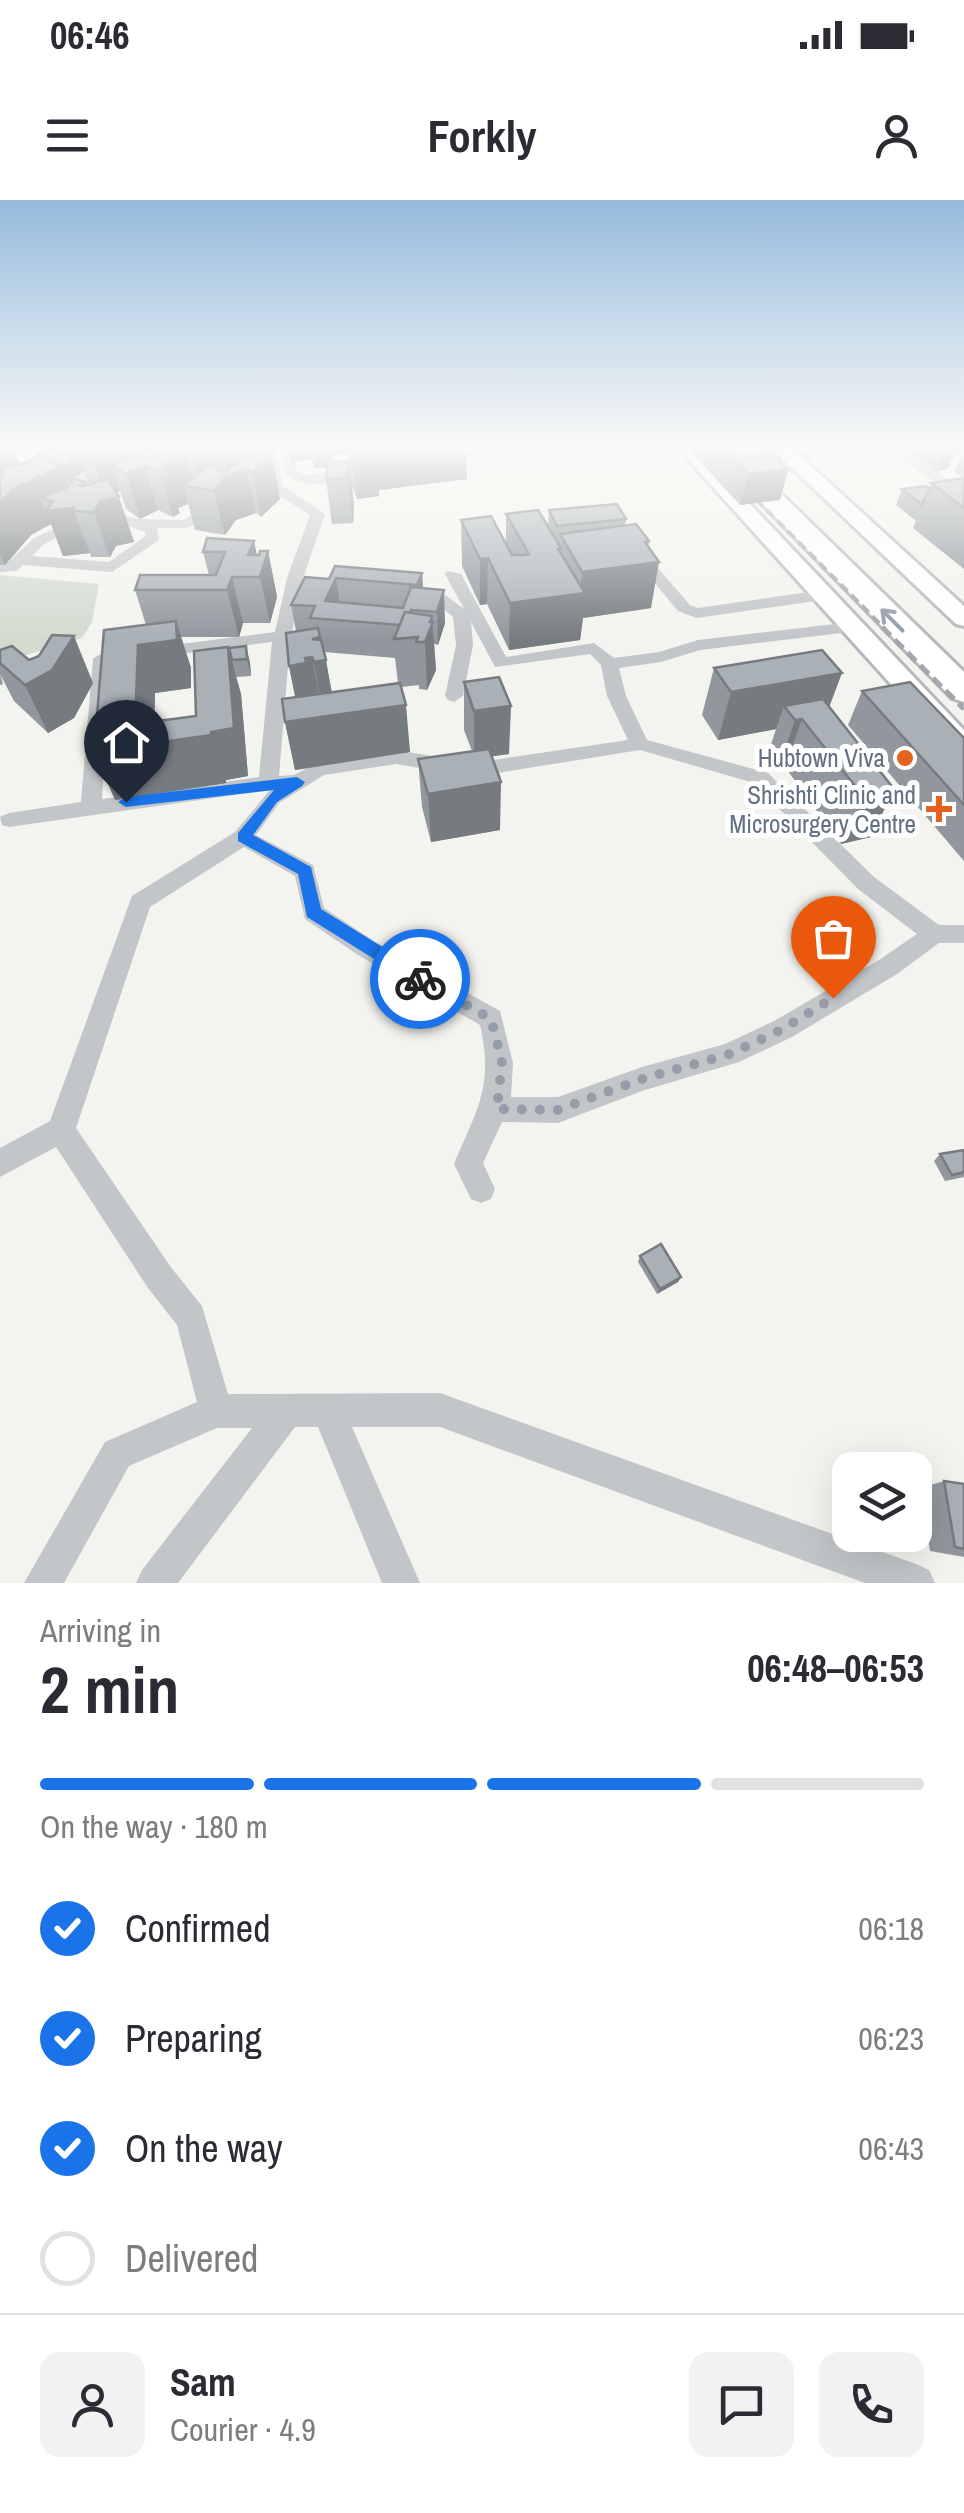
<!DOCTYPE html>
<meta charset="utf-8">
<style>
:root{--surface:#fff;--page:#f2f2f3;--text:#2b2b33;--muted:#7c7c81;--line:#e1e1e2;--accent:#1a73e8}
body{margin:0;font-family:"Archivo Narrow",sans-serif;background:var(--page);color:var(--text);height:100vh;display:flex;flex-direction:column;font-size:38px;white-space:nowrap}
*{box-sizing:border-box;margin:0}
p{font-size:32px;color:var(--muted)}
.icon{flex:none;width:55px;height:55px;fill:none;stroke:currentColor;stroke-width:2;stroke-linecap:round;stroke-linejoin:round}
.map{position:relative;height:1383px;overflow:hidden}
.drawer{display:flex;flex-direction:column;background:var(--surface);flex:1}
.drawer>*{flex:none}
.controls{position:absolute;left:832px;top:1252px;display:grid;gap:20px}
.controls a{display:grid;place-items:center;width:100px;height:100px;border-radius:20px;background:var(--surface);box-shadow:0 10px 40px #0002;font-size:50px}
.pin{position:absolute;display:grid;place-items:center;width:85px;height:85px;color:#fff;margin:-102px -42px;border-radius:50% 50% 50% 0;rotate:-45deg;box-shadow:0 0 10px #0007}
.pin .icon{rotate:45deg}
.courier{position:absolute;display:grid;place-items:center;width:100px;height:100px;margin:-50px;border:8px solid #1a73e8;border-radius:50%;background:#fff;color:#222;box-shadow:0 2px 12px #0007}
.overview em{font-style:normal;font-weight:800}
.overview div{display:flex;flex-direction:column-reverse}
.overview{display:flex;align-items:center;justify-content:space-between;height:170px;padding:0 40px}
h1{font-size:65px;font-weight:800;line-height:75px}
.bar{display:grid;grid-template-columns:repeat(4,1fr);gap:15px 10px;align-content:center;height:120px;padding:0 40px}
.bar i{height:12px;border-radius:8px;background:var(--line)}
.bar .on{background:var(--accent)}
.bar p{grid-column:span 4}
.line{display:flex;align-items:center;gap:25px;padding:0 40px;border-top:2px solid var(--line)}
.line div{flex:1}
.round{display:grid;place-items:center;flex:none;width:105px;height:105px;border-radius:20px;background:var(--page)}
ol{padding:0 40px;list-style:none}
li{display:flex;align-items:center;gap:30px;height:110px}
li p{margin-inline-start:auto}
li .icon{padding:10px;border-radius:50%;background:var(--accent);color:#fff;stroke-width:4}
li:last-child{color:var(--muted)}
li i{width:55px;height:55px;border:5px solid var(--line);border-radius:50%}
.status{display:flex;justify-content:space-between;align-items:center;height:70px;padding:0 50px;background:var(--surface);direction:ltr}
.status svg{height:28px;fill:currentColor}
header{display:flex;justify-content:space-between;align-items:center;height:130px;padding:0 40px;background:var(--surface);font-size:45px;font-weight:800}
.map>svg:first-child{display:block}
</style>
<div class="status"><b>06:46</b><svg viewBox="0 0 49 12"><path d="M0 12V9h3v3zM5 12V6h3v6zM10 12V3h3v9zM15 12V0h3v12zM26 1h20v11H26zM47 4h2v5h-2z"/></svg></div>
<header><svg class="icon" aria-label="menu" viewBox="0 0 24 24"><path d="M4 6h16M4 12h16M4 18h16"/></svg>Forkly<svg class="icon" aria-label="person" viewBox="0 0 24 24"><circle cx="12" cy="8" r="4"/><path d="M4 21q1-7 8-7t8 7"/></svg></header>
<div class="map">
<svg width="964" height="1383" viewBox="0 0 964 1383">
<rect width="100%" height="100%" fill="#f3f4ef"/>
<path fill="#d3dbd0" d="M0 375 99 384 92 422 82 438 0 463Z"/>
<g fill="none" stroke-linecap="round" stroke-linejoin="round">
<defs>
<g id="secondary">
<path d="M676 246H695L964 530V556L954 554Z"/>
<path d="M769 246H789L964 406V426L956 424Z"/>
</g>
<path id="highway" d="M706 246H732L964 472V502L952 498Z"/>
</defs>
<use href="#secondary" stroke="#b5b9bd" stroke-width="6"/>
<use href="#highway" stroke="#b5b7ba" stroke-width="6"/>
<g fill="#c3c6c9" fill-rule="evenodd">
<path d="M46 246H60L18 283 0 287V279L8 277Z"/>
<path d="M102 246H114L109 261 79 286 93 297 81 300 63 286 98 256Z"/>
<path d="M262 246H274L283 286 325 314 303 378 290 442 279 576 294 575 319 562 396 550 473 563 628 540 607 496 601 465 590 454 495 467 471 422 473 445 463 496 454 502 448 500 445 496 456 445 453 417 433 400 410 392 418 387 444 394 464 409 445 374 447 371 461 374 506 457 594 443 614 458 659 452 698 440 852 422 858 423V431L700 450 661 462 619 468 626 496 647 540 768 573 874 677 939 725H964V743H939L897 774 792 837 739 862 642 891 558 923 502 922 483 963 495 989 491 999 481 1003 471 999 454 964C477 909 494 887 480 825L358 755 305 719 295 676 244 647 150 707 76 928 170 1066 202 1106 228 1194 440 1193 916 1364 929 1370 935 1383H865L440 1227H352L420 1383H382L318 1227H295L178 1383H136L142 1370 252 1228H217L129 1266 64 1383H24L105 1242 197 1202 177 1125 148 1088 56 947 0 977V948L50 921 132 696 235 632 270 590 9 627 2 625 0 617 9 613 81 602 93 459C101 451 121 449 129 457L110 463 102 599 259 577 272 442 157 457 148 452 157 447 275 432 287 378 310 315 272 291ZM640 550 754 583 858 689 917 734 879 760 774 821 725 844 642 867 558 897H511L513 863 500 811 374 741 324 708 313 665 256 635 279 603 324 575 396 564 473 577Z"/>
<path d="M281 246H293L297 272 304 275 353 271 360 275C340 286 303 289 284 274Z"/>
<path d="M468 246H481L473 257 439 265 432 261 463 251Z"/>
<path d="M846 246H897L964 290V300L885 250 788 260 781 256 788 252Z"/>
<path d="M202 296 214 299 210 317 186 328H157L159 340 112 372 23 365 16 371 0 372V362L7 363 34 338 82 316 89 320 87 323 44 344 32 356 109 362 146 336 145 332 96 314V308L138 319 183 320 198 312Z"/>
<path d="M634 352H644L690 405 698 408 822 390 830 395 822 400 697 418 678 411 634 358Z"/>
</g>
<use href="#secondary" fill="#fff" fill-rule="evenodd"/>
<use href="#highway" fill="#fff" fill-rule="evenodd"/>
<path stroke="#a3a7ad" stroke-width="4" stroke-dasharray="10 5" stroke-linecap="butt" d="M703 246 885 429"/>
<path stroke="#a3a7ad" stroke-width="5" stroke-dasharray="12 6" stroke-linecap="butt" d="M882 427 964 509"/>
</g>
<g fill="#91979d" fill-rule="evenodd">
<path d="M50 246H247L249 253 280 299 261 317 256 313 236 320 225 335 195 330 186 296 188 304 178 308 180 313 173 317 158 310 140 319 126 309 120 291 117 293 134 342 116 346 110 357H91L90 353 63 356 51 324 31 335 5 365H0V248L20 265 52 251ZM80 261 89 284 69 285 68 283 84 271Z"/>
<path d="M287 246H466L467 279 379 290V296L357 299 352 288 348 254 332 255 333 262H349L354 306 353 323 332 324 326 279 328 267 315 268 311 259 291 262Z"/>
<path d="M686 246H764L788 270 780 300 740 305Z"/>
<path d="M911 246H964V254H954L948 268 936 272 909 252Z"/>
<path d="M961 256H964V369L913 328 916 321 896 305 902 289 929 288 931 283 964 278 955 272Z"/>
<path d="M549 310 626 319 625 325 648 346 651 408 583 418 580 440 509 450 487 404 480 405 462 366 461 320 506 343V314L548 327Z"/>
<path d="M254 341 256 355 268 351 277 397 270 423H243L239 437H181L191 468V488L155 493 154 522 196 516 229 448 246 446 250 463 251 476 236 477 241 494 248 576 226 580V583L115 600 146 425 135 390 209 375 203 352Z"/>
<path d="M422 373 423 388 445 423 438 445 434 444 436 470 427 490 419 489V485L401 487 410 552 295 570 285 522 295 497 289 466 296 431 291 405 329 379ZM324 452 395 458 398 483 332 492Z"/>
<path d="M0 450 93 483 74 518 48 533 14 501 0 474 3 484 0 485Z"/>
<path d="M714 468 829 507 894 589 871 637 841 644 785 567 779 568 768 554 776 529 718 540 702 515Z"/>
<path d="M464 482 509 554 492 556 500 630 431 642 422 607 418 559 472 551 464 530Z"/>
<path d="M862 491 964 538V661L848 525Z"/>
<path d="M964 950V977L945 981 934 961 940 954Z"/>
<path d="M640 1056 681 1077 678 1082 657 1094 638 1062Z"/>
<path d="M944 1281 964 1284V1357L930 1351 920 1288Z"/>
</g>
<g fill="#767b7f">
<path d="M110 246H170L172 253 178 251 187 286 184 285 188 304 178 308 180 313 173 317 160 272 145 266 158 310 140 319 126 274 112 265 120 291 105 298 90 254Z"/>
<path d="M177 246H183L193 283 187 286Z"/>
<path d="M190 246H211L219 280 200 289Z"/>
<path d="M222 246H247L251 264 247 269 256 313 236 320 225 335 214 291 228 275Z"/>
<path d="M289 246H309L311 259 291 262Z"/>
<path d="M312 246H341L342 254 332 255 334 266 315 268Z"/>
<path d="M373 246H466L467 279 379 290V296L357 299 352 256Z"/>
<path d="M14 250 27 283 78 255 84 271 68 283 78 310 74 312 90 353 63 356 46 311 53 301 40 298 51 324 31 335 5 365 0 354V281L13 290 1 261Z"/>
<path d="M954 253 948 268 936 272 942 257Z"/>
<path d="M272 255 280 299 261 317 252 273Z"/>
<path d="M349 262 354 306 353 323 347 278Z"/>
<path d="M788 270 780 300 740 305 748 274Z"/>
<path d="M86 282 95 310 101 301 119 297 134 342 116 346 110 357 94 312 80 285Z"/>
<path d="M254 341 261 374 268 351 277 397 270 423 260 377 248 355Z"/>
<path d="M649 341 645 364 659 362 651 408 583 418 580 440 509 450 510 403 580 394 582 372Z"/>
<path d="M488 358 487 404 480 405V359Z"/>
<path d="M422 373 424 405 419 410 417 385Z"/>
<path d="M232 377 243 423 239 437 227 390Z"/>
<path d="M336 378 341 411 325 401Z"/>
<path d="M444 390 445 423 438 445 437 412Z"/>
<path d="M432 416 436 470 427 490 425 442Z"/>
<path d="M176 421 191 468V488L155 493 154 544 211 532 228 447 241 494 248 576 226 580V583L115 600 94 552 135 524 138 445Z"/>
<path d="M74 436 93 483 74 518 48 533 25 485Z"/>
<path d="M320 437 324 460H326L334 508 322 510 314 462 312 439Z"/>
<path d="M246 446 250 463 251 476 247 459Z"/>
<path d="M312 457 321 505 299 514 289 466 305 458Z"/>
<path d="M842 473 824 521 802 519 785 567 779 568 795 520 784 506 776 529 718 540 731 492Z"/>
<path d="M406 505 410 552 295 570 285 522Z"/>
<path d="M511 506 509 554 474 559V511Z"/>
<path d="M501 582 500 630 431 642 428 594Z"/>
<path d="M894 589 871 637 841 644 863 596Z"/>
<path d="M681 1077 678 1082 657 1094 660 1089Z"/>
</g>
<g fill="#a9b0b6" stroke="#767b7f" stroke-width="2.5">
<path d="M77 246H110L90 254Z"/>
<path d="M155 246H166L178 251 167 256 176 260 162 266 168 269 160 272 145 266 126 274 112 265Z"/>
<path d="M348 246H380L373 247 375 253 352 256Z"/>
<path d="M720 246H764L788 270 748 274Z"/>
<path d="M927 246H942L954 253 942 257Z"/>
<path d="M0 248 14 250 1 261Z"/>
<path d="M43 250 78 255 62 268 61 266 38 257 33 259Z"/>
<path d="M251 251 272 255 252 273 247 269 226 276 214 291 184 285 208 266 226 272Z"/>
<path d="M38 257 61 266 12 290 0 303V276L3 274 1 267 20 265Z"/>
<path d="M328 262H349L347 278 326 279Z"/>
<path d="M964 278V308L931 283Z"/>
<path d="M74 279 86 282 80 285 83 286 108 279 119 297 101 301 94 312 74 311V308L46 311 53 301 40 298 68 287Z"/>
<path d="M926 286 929 288 922 305 902 289Z"/>
<path d="M617 304 626 319 557 326 549 310Z"/>
<path d="M538 310 561 348 558 349 585 393 510 403 488 358 480 359 461 320 491 316 512 355H524L529 354 506 314Z"/>
<path d="M636 324 649 341 645 342 659 362 582 372 560 334Z"/>
<path d="M207 338 254 341 248 355H259L260 351H268L260 377H232L227 390H135L140 375H216L225 352H203Z"/>
<path d="M335 366 422 373 417 385 336 378 325 401 403 408 411 387 444 390 437 412 411 410 410 413 405 412 400 425 310 418 315 406 291 405 305 377 329 379Z"/>
<path d="M405 412 432 416 430 422H433L425 442H416L418 437 394 439Z"/>
<path d="M176 421 177 440 138 445 135 524 196 516 194 451 228 447 234 528 211 532V535L94 552 104 430Z"/>
<path d="M318 428 320 437 312 439 321 440 326 460 314 462 312 457 305 458 306 463 289 466 286 433Z"/>
<path d="M52 435 74 436 52 470 25 485 0 463V450L12 446 29 460 39 456Z"/>
<path d="M246 446 247 459 232 460 229 448Z"/>
<path d="M822 450 842 473 731 492 714 468Z"/>
<path d="M499 477 511 506 474 511 464 482Z"/>
<path d="M910 482 964 538V605L862 491Z"/>
<path d="M400 483 406 505 285 522 282 499Z"/>
<path d="M823 499 894 589 863 596 802 519 795 520 784 506Z"/>
<path d="M489 549 501 582 428 594 418 559Z"/>
<path d="M964 950V972L952 975 940 954Z"/>
<path d="M661 1044 681 1077 660 1089 640 1056Z"/>
<path d="M944 1281 964 1284V1349L955 1347Z"/>
</g>
<defs><path id="oneway-shaft" d="M-6 0H5M1.5-3L5.5 0L1.5 3" fill="none" stroke-width="1.6" stroke-linecap="round" stroke-linejoin="round" transform="scale(2.5)"/></defs>
<use stroke="#919ba7" href="#oneway-shaft" transform="translate(892 420) rotate(-135)"/>
<linearGradient id="sky" x2="0" y2="1"><stop stop-color="#96bbdc"/><stop offset="0.56" stop-color="#fafaf8"/><stop offset="1" stop-color="#fafaf8" stop-opacity="0"/></linearGradient>
<rect width="964" height="440" fill="url(#sky)"/>
<path fill="#1a73e8" d="M297 577 305 582 302 586 277 602 253 635 311 667 321 709 426 774V784H414L307 717 298 674 238 641V633L274 590 126 607 118 602 126 597Z"/>
<g fill="none" stroke-linecap="round" stroke-linejoin="round">
<path stroke="#959ea8" stroke-width="10" stroke-dasharray="0 18" d="M420 779 491 819 502 861 497 909 558 910 642 879 730 854 783 829 833 798"/>
</g>
<g fill="#e4611e" stroke="#fff" stroke-width="4">
<circle cx="905" cy="558" r="10"/>
<path d="M934 594h10v10h10v10h-10v10h-10v-10h-10v-10h10z"/>
</g>
<g text-anchor="middle" dominant-baseline="central" stroke-width="10" stroke-linejoin="round" paint-order="stroke">
<g font-size="25" fill="#627081" stroke="#fff" text-anchor="end">
<text x="885" y="558">Hubtown Viva</text>
<text x="916" y="595">Shrishti Clinic and<tspan x="916" dy="29">Microsurgery Centre</tspan></text>
</g>
</g>
</svg>
<div class="controls">
<a><svg class="icon" aria-label="layers" viewBox="0 0 24 24"><path d="M12 4l9 5-9 5-9-5zM3 14l9 5 9-5"/></svg></a>
</div>
<div class="pin" style="left:833px;top:798px;background:#ea580c"><svg class="icon" aria-label="bag" viewBox="0 0 24 24"><path d="M5 8h14l-1 12H6zM9 8a3 3 0 0 1 6 0"/></svg></div>
<div class="pin" style="left:126px;top:602px;background:#1f2937"><svg class="icon" aria-label="home" viewBox="0 0 24 24"><path d="M3 11l9-7 9 7M6 9v11h12V9"/></svg></div>
<div class="courier" style="left:420px;top:779px"><svg class="icon" aria-label="bike" viewBox="0 0 24 24"><circle cx="6" cy="16" r="4"/><circle cx="18" cy="16" r="4"/><path d="M6 16l4-8h5l3 8M10 8l3 8H6M13 5h3"/></svg></div>
</div>
<section class="drawer">
<div class="overview"><div><h1>2 min</h1><p>Arriving in</p></div><em>06:48–06:53</em></div>
<div class="bar"><i class="on"></i><i class="on"></i><i class="on"></i><i></i><p>On the way · 180 m</p></div>
<ol>
<li><svg class="icon" aria-label="check" viewBox="0 0 24 24"><path d="M5 12l5 5 9-10"/></svg>Confirmed<p>06:18</p></li>
<li><svg class="icon" aria-label="check" viewBox="0 0 24 24"><path d="M5 12l5 5 9-10"/></svg>Preparing<p>06:23</p></li>
<li><svg class="icon" aria-label="check" viewBox="0 0 24 24"><path d="M5 12l5 5 9-10"/></svg>On the way<p>06:43</p></li>
<li><i></i>Delivered</li>
</ol>
<div class="line" style="height:180px"><a class="round"><svg class="icon" aria-label="person" viewBox="0 0 24 24"><circle cx="12" cy="8" r="4"/><path d="M4 21q1-7 8-7t8 7"/></svg></a><div><b>Sam</b><p>Courier · 4.9</p></div><a class="round"><svg class="icon" aria-label="chat" viewBox="0 0 24 24"><path d="M4 5h16v11H9l-5 4z"/></svg></a><a class="round"><svg class="icon" aria-label="phone" viewBox="0 0 24 24"><path d="M5 4h4l2 5-3 2q2 4 5 5l2-3 5 2v4C11 20 4 13 5 4z"/></svg></a></div>
</section>
